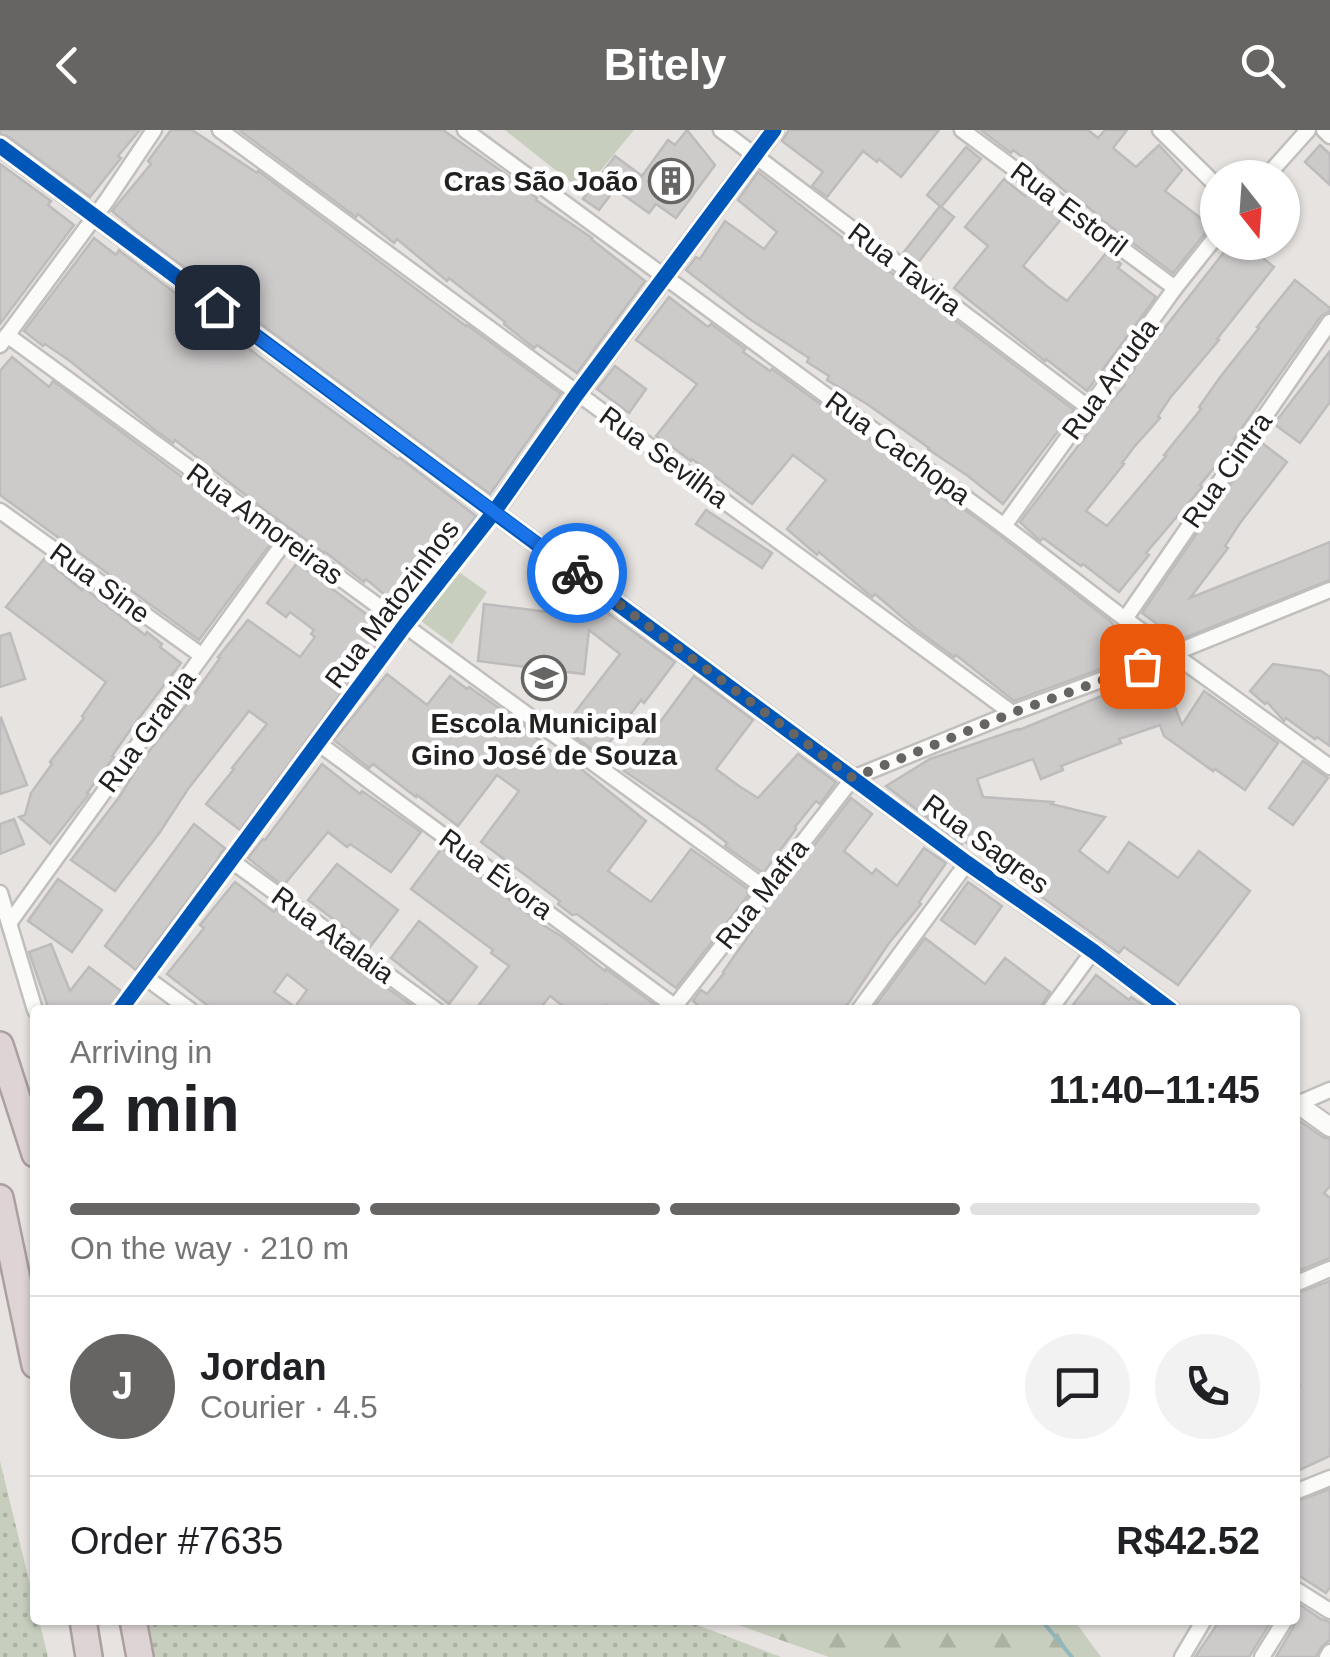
<!DOCTYPE html>
<meta charset="utf-8">
<style>
:root{--surface:#fff;--page:#f2f2f2;--text:#202124;--muted:#757577;--line:#e0e0e0;--accent:#676563}
body{margin:0;font-family:Arial,sans-serif;background:var(--page);color:var(--text);height:100vh;display:flex;flex-direction:column;font-size:38px;white-space:nowrap}
*{box-sizing:border-box;margin:0}
p{font-size:32px;color:var(--muted)}
.icon{flex:none;width:55px;height:55px;fill:none;stroke:currentColor;stroke-width:2;stroke-linecap:round;stroke-linejoin:round}
.map{position:relative;flex:1;overflow:hidden}
.details{position:absolute;left:30px;top:875px;width:1270px;height:620px;display:flex;flex-direction:column;background:var(--surface);border-radius:10px;box-shadow:0 2px 8px #0004}
.details>*{flex:none}
.needle{width:65px;rotate:163deg}
.buttons{position:absolute;left:1200px;top:30px;display:grid;gap:20px}
.buttons a{display:grid;place-items:center;width:100px;height:100px;border-radius:50%;background:var(--surface);box-shadow:0 2px 8px #0004;font-size:50px}
.pin{position:absolute;display:grid;place-items:center;width:85px;height:85px;color:#fff;margin:-42px;border-radius:20px;box-shadow:0 5px 15px #0006}
.courier{position:absolute;display:grid;place-items:center;width:100px;height:100px;margin:-50px;border:8px solid #1a73e8;border-radius:50%;background:#fff;color:#222;box-shadow:0 2px 12px #0007}
.summary em{font-style:normal;font-weight:800}
.summary div{display:flex;flex-direction:column-reverse}
.summary{display:flex;align-items:center;justify-content:space-between;height:170px;padding:0 40px}
h1{font-size:65px;font-weight:800;line-height:75px}
.bar{display:grid;grid-template-columns:repeat(4,1fr);gap:15px 10px;align-content:center;height:120px;padding:0 40px}
.bar i{height:12px;border-radius:8px;background:var(--line)}
.bar .current{background:var(--accent)}
.bar p{grid-column:span 4}
.line{display:flex;align-items:center;gap:25px;padding:0 40px;border-top:2px solid var(--line)}
.line div{flex:1}
.round{display:grid;place-items:center;flex:none;width:105px;height:105px;border-radius:52px;background:var(--page)}
header{display:flex;justify-content:space-between;align-items:center;height:130px;padding:0 40px;background:var(--accent);color:#fff;font-size:45px;font-weight:800}
.map>svg:first-child{display:block}
</style>
<header><svg class="icon" aria-label="back" viewBox="0 0 24 24"><path d="M15 5l-7 7 7 7"/></svg>Bitely<svg class="icon" aria-label="search" viewBox="0 0 24 24"><circle cx="10" cy="10" r="6"/><path d="M15 15l6 6"/></svg></header>
<div class="map">
<svg width="1330" height="1527" viewBox="0 0 1330 1527">
<defs>
<pattern id="grass-dots" width="8" height="8" patternUnits="userSpaceOnUse" patternTransform="scale(2.5)"><rect width="8" height="8" fill="#c7cebe"/><path d="M2 2h.1M6 6h.1" fill="none" stroke="#abb1a3" stroke-width="1.8" stroke-linecap="round"/></pattern>
<pattern id="forest-firs" width="22" height="20" patternUnits="userSpaceOnUse" patternTransform="scale(2.5)"><rect width="22" height="20" fill="#c7cebe"/><path d="M5 1l3.5 6h-7zM16 11l3.5 6h-7z" fill="#abb1a3"/></pattern>
</defs>
<rect width="100%" height="100%" fill="#e6e3e0"/>
<g fill="url(#grass-dots)">
<path d="M0 1331 35 1475V1490H39L48 1527H0Z"/>
<path d="M147 1490H684L781 1527H153Z"/>
</g>
<path fill="url(#forest-firs)" d="M724 1490H1080L1077 1494 1101 1527H829Z"/>
<g fill="#c7cebe">
<path d="M505 0H634L583 62Z"/>
<path d="M456 440 487 462 452 514 421 491Z"/>
</g>
<g fill="none" stroke-linecap="round" stroke-linejoin="round">
<path stroke="#93b8bb" stroke-width="4" d="M1021 1490 1043 1492 1072 1527"/>
</g>
<g fill="#cdcaca" stroke="#bdbbbb" stroke-width="2.5" fill-rule="evenodd">
<path d="M0 0H140L118 26 121 28 90 67 7 6 0 4Z"/>
<path d="M171 0H192L257 43 258 41 466 196 467 195 561 264 490 364 137 102 112 81 151 34 148 31Z"/>
<path d="M239 0H443L517 52 537 68 536 70 592 108 591 109 645 151 577 243 537 215 534 218 504 194 505 192 449 148 447 151 397 109 394 113 358 84 356 87Z"/>
<path d="M687 0 715 35 676 88 656 74 649 83 615 59 599 80 583 69 615 26 642 46 668 10 675 15Z"/>
<path d="M789 0H939L901 47 879 29 877 32 863 21 827 67 812 56 823 42 782 11Z"/>
<path d="M981 0H1088L1098 8 1105 0H1127L1113 18 1136 37 1159 15 1182 40 1165 61 1211 96 1173 143 1098 87 1099 86 1072 64 1071 66 1035 36 1013 20 1011 23Z"/>
<path d="M1320 15 1330 24V55L1305 32Z"/>
<path d="M966 17 981 29 941 77 927 65Z"/>
<path d="M0 34 51 71 48 75 74 95 0 194Z"/>
<path d="M758 42 858 120 899 148 1074 280 1003 374 968 346 928 319 929 318 867 274 827 250 829 246 807 232 809 228 748 188 686 140 696 127 700 129 725 91 764 119 777 102 738 70Z"/>
<path d="M1004 49 1025 66 1028 62 1062 88 1023 136 1048 157 1067 171 1107 122 1121 134 1118 138 1156 167 1087 261 1046 229 1045 231 954 158 988 116 965 97Z"/>
<path d="M940 76 954 87 917 134 903 123Z"/>
<path d="M94 108 116 125 119 120 121 122 297 255 398 329 400 328 476 386 454 415 413 461 416 463 403 480 366 449 364 452 325 422 324 423 266 381 175 310 173 313 155 300 70 231 45 214 43 216 24 201Z"/>
<path d="M1232 112H1243L1274 137 1217 209 1219 210 1170 268 1158 286 1160 288 1134 317 1122 333 1124 334 1086 381 1107 396 1166 326 1164 325 1201 279 1199 277 1221 246 1259 198 1257 197 1295 150 1330 178V181L1321 186 1234 309 1235 311 1227 322 1200 355 1202 357 1146 423 1149 425 1119 462 1083 434 1081 436 1043 408 1040 411 1020 392 1088 303 1087 302 1098 286 1125 255 1123 253 1135 239 1134 237Z"/>
<path d="M669 167 708 197 711 194 745 219 743 222 770 241 772 239 889 324 952 375 954 372 998 404 1109 490 1141 524 1014 571 956 525 954 527 916 499 875 464 872 467 819 422 817 425 787 399 826 350 793 325 752 374 692 329 691 331 671 316 670 318 656 306 697 254 636 210Z"/>
<path d="M1330 221V272L1300 313 1274 294Z"/>
<path d="M12 227 49 257 53 251 271 413 199 510 0 365V241Z"/>
<path d="M615 236 646 259 629 283 597 259Z"/>
<path d="M1262 313 1287 332 1240 393 1225 416 1228 418 1190 468 1330 412V450L1179 510 1142 483 1248 329Z"/>
<path d="M706 380 772 423 762 438 696 394Z"/>
<path d="M44 429 82 460 84 458 145 505 147 502 162 514 160 517 181 533 133 596 112 626 114 627 87 663 89 664 50 714 19 687 25 685 31 663 52 634 50 632 84 588 82 586 106 552 6 477Z"/>
<path d="M297 433 388 500 240 700 206 674 234 639 232 638 267 594 249 581 188 659 160 702 115 761 71 730 120 666 142 630 187 574 220 528 218 527 248 490 300 527 315 507 311 504 314 500 290 482 286 487 267 473Z"/>
<path d="M484 474 589 487 598 476 675 532 644 573 641 570 600 625 563 598 620 524 589 500 584 544 478 531Z"/>
<path d="M10 503 25 549 0 557V506Z"/>
<path d="M1273 534 1321 541 1330 547V616L1317 607 1315 609 1286 588 1284 591 1267 572 1265 574 1250 561Z"/>
<path d="M1161 540 1182 595 1204 561 1278 613 1245 660 1215 639 1213 641 1164 606 1160 595 1119 609 1121 613 1061 636 1063 640 1041 649 1033 629 977 649 983 667 1053 672 1051 674 1105 687 1079 721 1108 743 1129 712 1178 748 1199 721 1250 761 1178 855 1124 817 1119 823 1002 738 964 711 962 714 886 656 930 629 1018 599 1019 600 1109 563 1107 559Z"/>
<path d="M387 544 427 575 450 546 467 559 469 557 525 596 524 598 546 615 544 616 569 634 571 631 646 691 608 741 651 772 691 719 749 760 747 762 749 764 676 858 577 784 572 785 558 774 560 771 481 712 519 661 497 645 458 696 417 665 416 667 373 634 369 638 334 610Z"/>
<path d="M694 546 753 590 716 639 739 656 758 668 798 624 836 652 820 674 816 671 795 697 796 699 763 743 725 716 727 713 704 695 624 641Z"/>
<path d="M1 588 27 655 0 664V589Z"/>
<path d="M1303 631 1328 648 1293 695 1269 678Z"/>
<path d="M322 634 360 664 362 661 421 702 391 742 350 714 347 717 328 702 283 756 248 728 263 709 265 710Z"/>
<path d="M851 668 872 684 844 721 872 744 876 739 897 756 924 718 946 733 919 772 921 774 889 813 850 871 843 880H693L697 874 693 871 701 860 707 864 724 843 723 842 752 801 749 799Z"/>
<path d="M14 689 24 714 0 724V694Z"/>
<path d="M194 694 226 719 221 722 218 729 136 840 105 816Z"/>
<path d="M442 718 543 795 564 808 605 841 606 839 662 880H613L606 875 603 880H568L550 866 539 880H475L509 836 491 823 493 820 411 759Z"/>
<path d="M337 734 398 780 370 817 308 770Z"/>
<path d="M58 749 102 780 72 822 28 791Z"/>
<path d="M235 752 274 782 276 779 418 880H204L207 875 167 844 204 798 200 795ZM287 844 307 860 295 877 274 862Z"/>
<path d="M968 752 1002 776 975 814 941 790Z"/>
<path d="M419 791 477 837 449 874 391 828Z"/>
<path d="M925 808 985 854 1005 828 1050 862 1039 880H872Z"/>
<path d="M51 814 70 861 89 837 121 861 110 880H49L29 822Z"/>
<path d="M1096 845 1129 870 1131 867 1150 880H1069Z"/>
<path d="M1298 990 1323 1007 1330 1009V1056L1324 1063 1330 1068V1128L1295 1142V993Z"/>
<path d="M1330 1151V1326L1295 1342V1257L1300 1255 1295 1244V1164Z"/>
<path d="M1330 1359V1457L1326 1463 1295 1443V1372Z"/>
<path d="M1300 1475 1321 1489 1330 1492V1510L1321 1517 1316 1527H1276L1294 1496 1295 1482Z"/>
<path d="M1220 1490H1272L1249 1527H1195Z"/>
</g>
<g fill="none" stroke-linecap="round" stroke-linejoin="round">
<defs>
<g id="minor">
<path d="M220 0 1012 583"/>
<path d="M465 0 1004 396 1125 489 1330 637"/>
<path d="M721 0 1089 278"/>
<path d="M962 0 1175 158"/>
<path d="M1160 0 1218 57"/>
<path d="M1324 0 1330 6"/>
<path d="M1265 48 1308 0"/>
<path d="M7 205 766 759"/>
<path d="M0 215 107 70 154 0"/>
<path d="M0 381 201 525"/>
<path d="M1004 396 1175 158 1218 104"/>
<path d="M1125 489 1330 192"/>
<path d="M318 613 674 876"/>
<path d="M229 729 436 880"/>
<path d="M0 763 35 880"/>
<path d="M10 792 285 411"/>
<path d="M145 847 190 880"/>
<path d="M120 880 405 495 494 382"/>
<path d="M672 880 853 648 1012 583 1174 523 1330 460"/>
<path d="M859 880 967 733"/>
<path d="M1050 880 1093 821"/>
<path d="M1295 975 1330 960"/>
<path d="M1295 1154 1330 1139"/>
<path d="M1295 1362 1330 1348"/>
<path d="M1295 1459 1330 1481"/>
<path d="M1182 1527 1204 1490"/>
<path d="M1262 1527 1285 1490"/>
<path d="M1327 1527 1330 1522"/>
</g>
<g id="tertiary">
<path d="M0 16 967 733 1093 821 1171 880"/>
<path d="M494 382 577 264 774 0"/>
<path d="M1295 972 1330 997"/>
</g>
<g id="motorway">
<path d="M0 915 35 1024"/>
<path d="M0 1068 35 1235"/>
<path d="M83 1490 89 1527"/>
<path d="M133 1490 140 1527"/>
</g>
</defs>
<use href="#minor" stroke="#c1bfbc" stroke-width="19"/>
<use href="#tertiary" stroke="#c1bfbc" stroke-width="22"/>
<use href="#motorway" stroke="#ac9f9f" stroke-width="30"/>
<use href="#minor" stroke="#fbfbfa" stroke-width="14"/>
<use href="#tertiary" stroke="#fbfbfa" stroke-width="18"/>
<use href="#motorway" stroke="#dfd4d5" stroke-width="25"/>
<defs>
<g id="cycleway">
<path d="M0 16 967 733 1093 821 1171 880"/>
<path d="M120 880 405 495 494 382 577 264 774 0"/>
</g>
</defs>
<use href="#cycleway" stroke="#fff" stroke-width="21"/>
<use href="#cycleway" stroke="#0057b8" stroke-width="15"/>
</g>
<g fill="none" stroke-linecap="round" stroke-linejoin="round">
<path stroke="#676563" stroke-width="10" stroke-dasharray="0 18" d="M577 443 853 648 1012 583 1142 536"/>
<path stroke="#1a73e8" stroke-width="12" d="M217 177 577 443"/>
</g>
<defs>
<symbol id="building-ring" viewBox="-11 -11 22 22"><circle r="9.5" fill="#fff" stroke="#676563" stroke-width="1.5"/><path d="M-4-6H4V6H1V3H-1V6H-4ZM-2.5-4.3h1.7v1.8h-1.7ZM.8-4.3h1.7v1.8H.8ZM-2.5-1h1.7V.8h-1.7ZM.8-1h1.7V.8H.8Z" fill="#676563"/></symbol>
<symbol id="school-ring" viewBox="-11 -11 22 22"><circle r="9.5" fill="#fff" stroke="#676563" stroke-width="1.5"/><path d="M0-5L7-2L0 1L-7-2ZM-4 1L0 2.5L4 1V4Q0 6-4 4Z" fill="#676563"/></symbol>
</defs>
<g fill-rule="evenodd">
<use href="#building-ring" x="646" y="26" width="50" height="50"/>
<use href="#school-ring" x="519" y="523" width="50" height="50"/>
</g>
<g text-anchor="middle" dominant-baseline="central" stroke-width="9" stroke-linejoin="round" paint-order="stroke">
<g font-size="28" font-weight="bold" fill="#23211f" stroke="#fff" text-anchor="end">
<text x="638" y="51">Cras São João</text>
<text x="544" y="593" text-anchor="middle">Escola Municipal<tspan x="544" dy="32">Gino José de Souza</tspan></text>
</g>
<g font-size="28" fill="#23211f" stroke="#fff">
<text transform="translate(1069 79) rotate(37)">Rua Estoril</text>
<text transform="translate(905 139) rotate(37)">Rua Tavira</text>
<text transform="translate(1110 249) rotate(-54)">Rua Arruda</text>
<text transform="translate(898 318) rotate(36)">Rua Cachopa</text>
<text transform="translate(664 327) rotate(36)">Rua Sevilha</text>
<text transform="translate(1227 340) rotate(-55)">Rua Cintra</text>
<text transform="translate(265 394) rotate(36)">Rua Amoreiras</text>
<text transform="translate(100 453) rotate(36)">Rua Sine</text>
<text transform="translate(392 474) rotate(-53)">Rua Matozinhos</text>
<text transform="translate(147 601) rotate(-54)">Rua Granja</text>
<text transform="translate(986 714) rotate(36)">Rua Sagres</text>
<text transform="translate(496 744) rotate(36)">Rua Évora</text>
<text transform="translate(762 764) rotate(-52)">Rua Mafra</text>
<text transform="translate(333 805) rotate(36)">Rua Atalaia</text>
</g>
</g>
</svg>
<div class="buttons">
<a><svg class="needle" viewBox="-14 -14 28 28"><path d="M0-13l5 13h-10z" fill="#e53935"/><path d="M0 13l5-13h-10z" fill="#757577"/></svg></a>
</div>
<div class="pin" style="left:1142px;top:536px;background:#ea580c"><svg class="icon" aria-label="bag" viewBox="0 0 24 24"><path d="M5 8h14l-1 12H6zM9 8a3 3 0 0 1 6 0"/></svg></div>
<div class="pin" style="left:217px;top:177px;background:#1f2937"><svg class="icon" aria-label="home" viewBox="0 0 24 24"><path d="M3 11l9-7 9 7M6 9v11h12V9"/></svg></div>
<div class="courier" style="left:577px;top:443px"><svg class="icon" aria-label="bike" viewBox="0 0 24 24"><circle cx="6" cy="16" r="4"/><circle cx="18" cy="16" r="4"/><path d="M6 16l4-8h5l3 8M10 8l3 8H6M13 5h3"/></svg></div>
<section class="details">
<div class="summary"><div><h1>2 min</h1><p>Arriving in</p></div><em>11:40–11:45</em></div>
<div class="bar"><i class="current"></i><i class="current"></i><i class="current"></i><i></i><p>On the way · 210 m</p></div>
<div class="line" style="height:180px"><b class="round" style="background:var(--accent);color:#fff">J</b><div><b>Jordan</b><p>Courier · 4.5</p></div><a class="round"><svg class="icon" aria-label="chat" viewBox="0 0 24 24"><path d="M4 5h16v11H9l-5 4z"/></svg></a><a class="round"><svg class="icon" aria-label="phone" viewBox="0 0 24 24"><path d="M5 4h4l2 5-3 2q2 4 5 5l2-3 5 2v4C11 20 4 13 5 4z"/></svg></a></div>
<div class="line" style="height:130px"><div>Order #7635</div><b>R$42.52</b></div>
</section>
</div>
